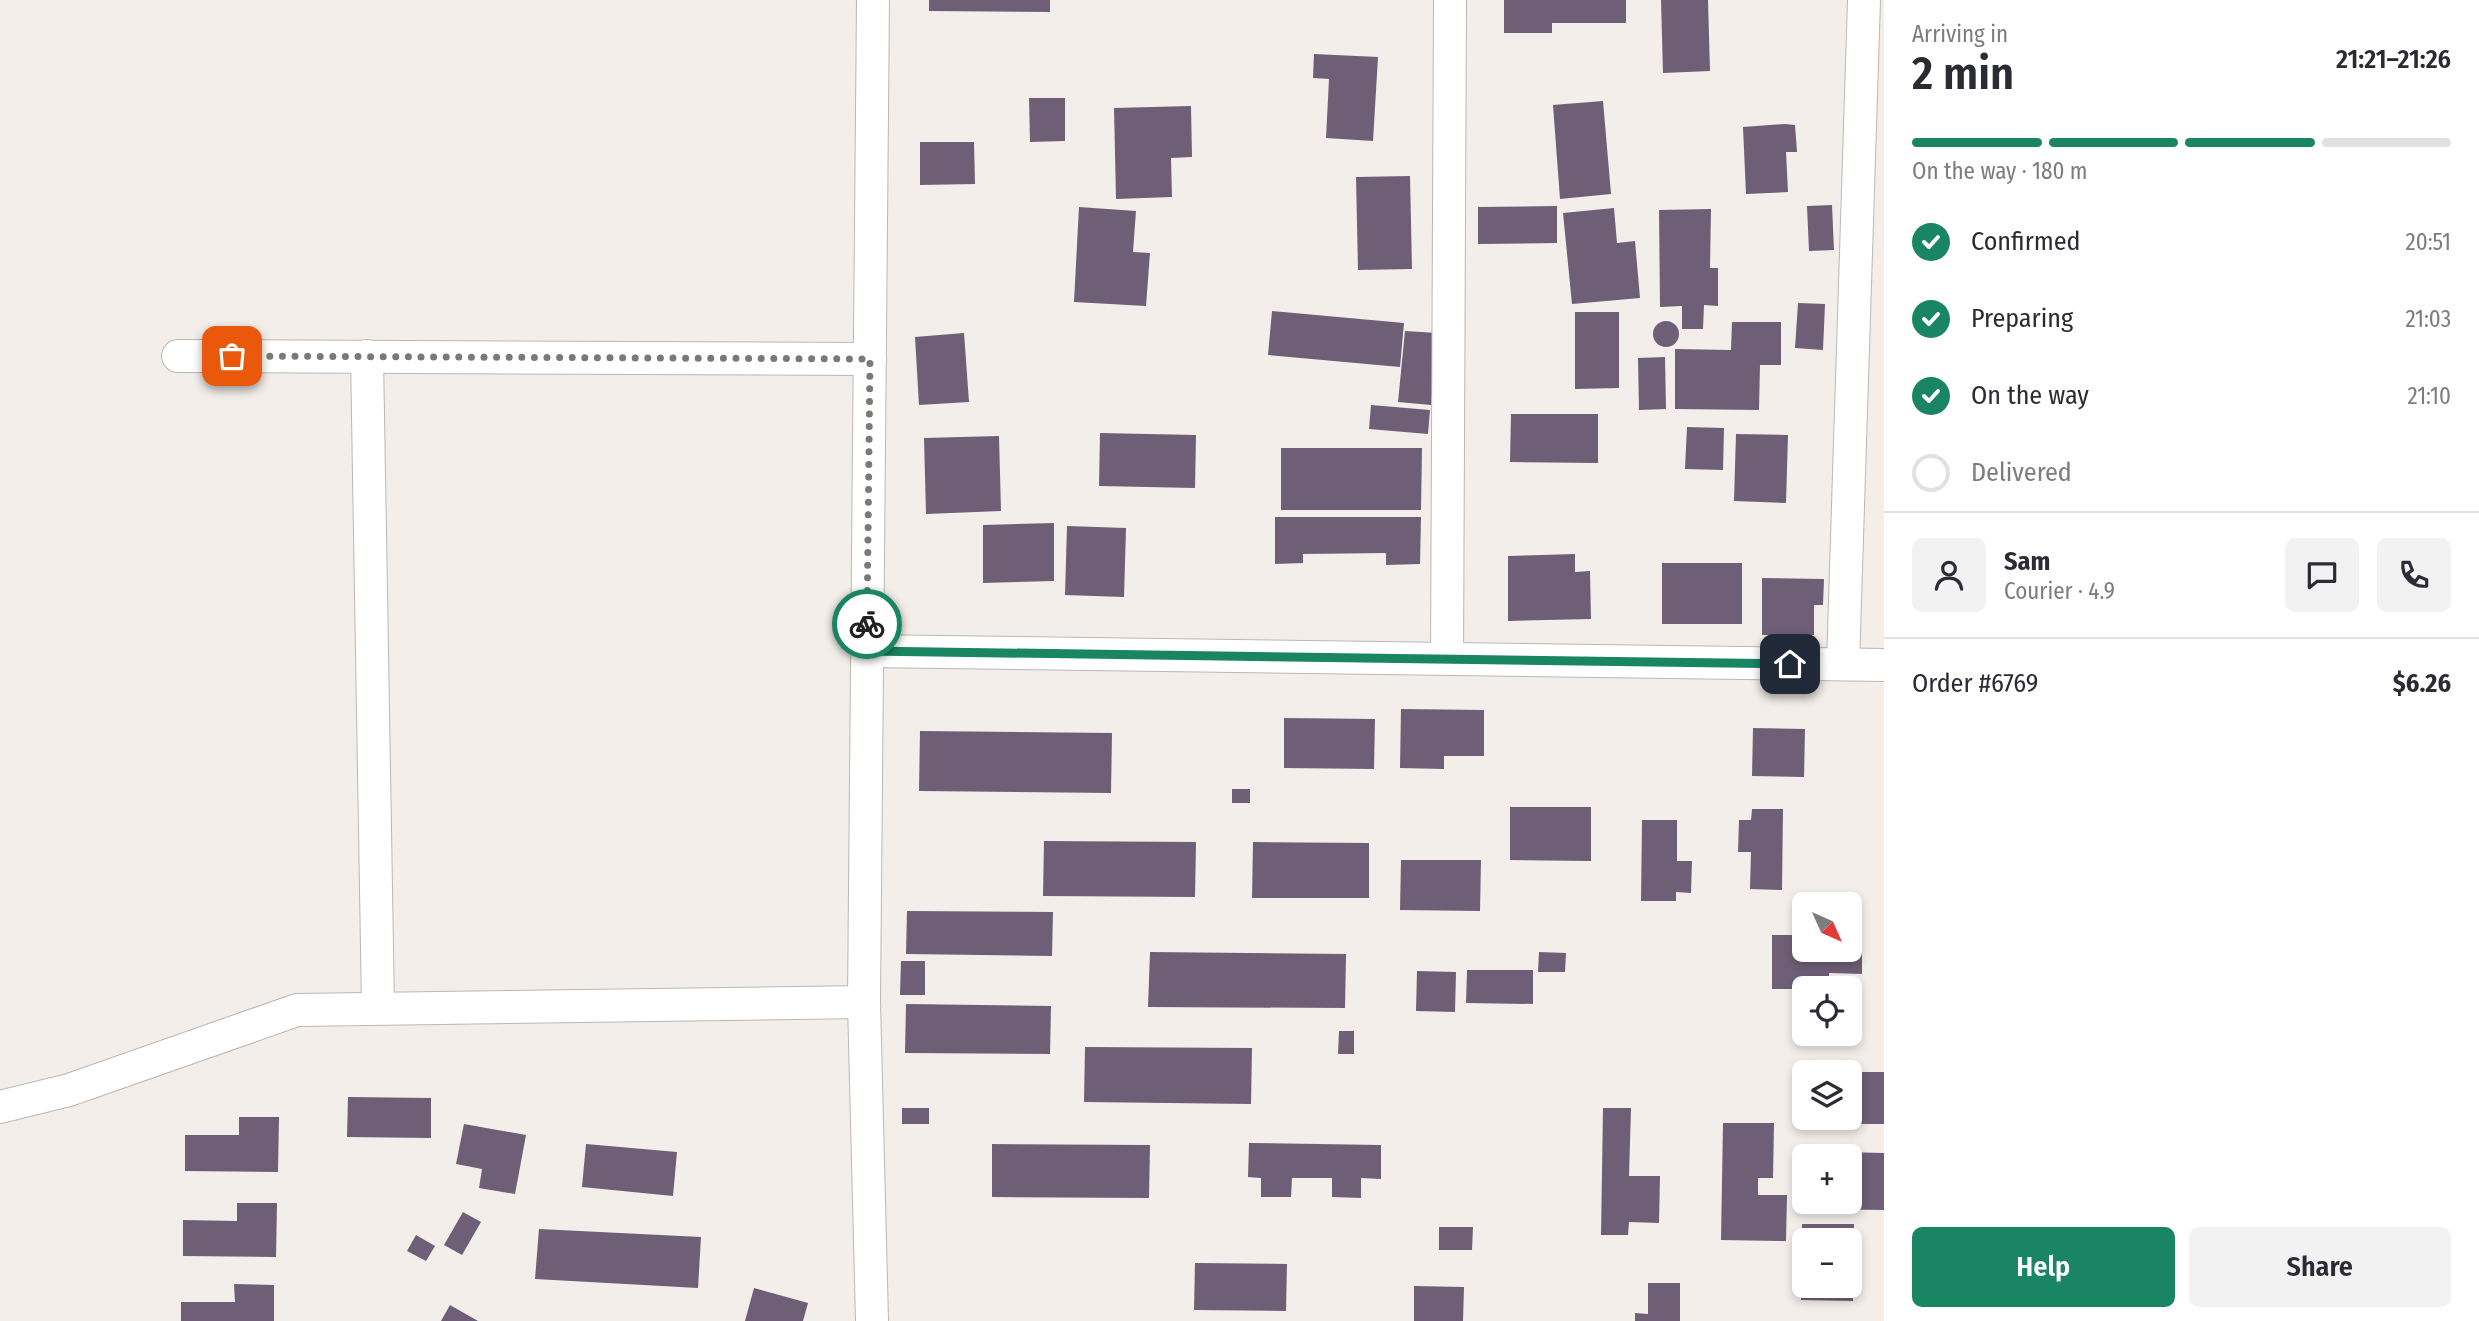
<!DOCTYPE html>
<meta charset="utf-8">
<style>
:root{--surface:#fff;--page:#f2f2f3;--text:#2b2b33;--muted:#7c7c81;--line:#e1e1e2;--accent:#198562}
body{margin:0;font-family:"Fira Sans Condensed",sans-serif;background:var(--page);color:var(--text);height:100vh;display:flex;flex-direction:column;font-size:26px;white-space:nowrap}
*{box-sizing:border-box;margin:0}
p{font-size:23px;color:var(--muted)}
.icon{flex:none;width:38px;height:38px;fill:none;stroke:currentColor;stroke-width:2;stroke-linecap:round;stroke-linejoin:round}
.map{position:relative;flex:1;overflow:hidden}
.drawer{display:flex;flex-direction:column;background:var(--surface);width:595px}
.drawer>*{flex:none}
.needle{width:46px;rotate:135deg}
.fabs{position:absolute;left:1792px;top:892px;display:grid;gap:14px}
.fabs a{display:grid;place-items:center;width:70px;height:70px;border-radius:10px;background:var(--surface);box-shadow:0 4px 10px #0003;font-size:35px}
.pin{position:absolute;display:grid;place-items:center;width:60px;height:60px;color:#fff;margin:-30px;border-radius:14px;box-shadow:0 4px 10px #0006}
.courier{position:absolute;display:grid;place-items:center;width:70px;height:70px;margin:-35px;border:5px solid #198562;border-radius:50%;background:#fff;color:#222;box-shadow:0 2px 9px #0007}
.headline em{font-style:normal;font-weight:600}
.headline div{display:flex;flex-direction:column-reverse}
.headline{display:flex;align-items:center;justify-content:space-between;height:119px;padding:0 28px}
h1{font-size:46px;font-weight:600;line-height:52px}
.bar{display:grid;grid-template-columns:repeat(4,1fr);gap:10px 7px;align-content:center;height:84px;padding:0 28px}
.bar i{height:9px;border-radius:5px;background:var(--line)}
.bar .selected{background:var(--accent)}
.bar p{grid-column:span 4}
.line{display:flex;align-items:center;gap:18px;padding:0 28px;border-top:2px solid var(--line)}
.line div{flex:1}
.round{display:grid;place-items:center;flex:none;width:74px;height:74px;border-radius:10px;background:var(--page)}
ol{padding:0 28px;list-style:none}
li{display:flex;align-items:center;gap:21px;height:77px}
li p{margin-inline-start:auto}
li .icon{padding:7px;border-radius:50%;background:var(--accent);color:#fff;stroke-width:4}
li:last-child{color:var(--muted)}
li i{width:38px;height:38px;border:4px solid var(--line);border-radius:50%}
.cta{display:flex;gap:14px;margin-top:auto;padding:14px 28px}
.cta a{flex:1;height:80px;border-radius:10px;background:var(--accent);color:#fff;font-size:28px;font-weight:600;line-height:80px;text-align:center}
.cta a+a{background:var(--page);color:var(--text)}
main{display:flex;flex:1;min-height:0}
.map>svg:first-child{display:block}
</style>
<main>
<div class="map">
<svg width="1884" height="1321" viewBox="0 0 1884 1321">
<rect width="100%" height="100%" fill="#f3eeea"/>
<g fill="#6e5f76" fill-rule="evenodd">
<path d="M929 0H1050V12L929 11Z"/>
<path d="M1504 0H1626V23H1552V33H1504Z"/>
<path d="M1661 0H1708L1710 71 1663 73Z"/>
<path d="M1314 54 1378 57 1373 141 1326 138 1329 79 1313 78Z"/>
<path d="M1029 98H1065V141L1030 142Z"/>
<path d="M1603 101 1611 194 1560 199 1553 105Z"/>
<path d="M1191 106 1192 157 1171 158 1172 197 1116 199 1114 108Z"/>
<path d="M1785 124 1795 125 1797 152H1786L1788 192 1746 194 1743 127Z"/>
<path d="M920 142H974L975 184 920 185Z"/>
<path d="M1410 176 1412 269 1358 270 1356 177Z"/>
<path d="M1832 205 1834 250 1809 251 1807 206Z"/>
<path d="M1557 206V243L1478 244V207Z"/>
<path d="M1079 207 1136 211 1133 252 1150 253 1146 306 1074 302Z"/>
<path d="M1614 208 1617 243 1635 241 1640 298 1572 304 1563 213Z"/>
<path d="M1711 209 1710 268H1718V306L1704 305 1703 329H1682V306L1660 307 1659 210Z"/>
<path d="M1798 303 1825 304 1823 350 1795 348Z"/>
<path d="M1272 311 1404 323 1400 367 1268 355Z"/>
<path d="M1575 312H1619V388L1575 389Z"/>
<circle cx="1666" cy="334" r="13"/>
<path d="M1732 322H1781V365H1760L1759 410 1675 409V349L1731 350Z"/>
<path d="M1405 331 1437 333 1431 405 1398 402Z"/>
<path d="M964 333 969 402 919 405 915 337Z"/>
<path d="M1665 357 1666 409 1639 410 1638 358Z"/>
<path d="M1371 405 1430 410 1428 434 1369 429Z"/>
<path d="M1511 414H1598V463L1510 462Z"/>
<path d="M1687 427 1724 428 1723 470 1685 469Z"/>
<path d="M1100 433 1196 435 1195 488 1099 486Z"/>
<path d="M1736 434 1788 435 1786 503 1734 501Z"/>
<path d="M999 436 1001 511 926 514 924 438Z"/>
<path d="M1281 448H1422L1421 510H1281Z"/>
<path d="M1275 517H1421L1420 564 1386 565V553L1303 554V563L1275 564Z"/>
<path d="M1054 523V581L983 583V525Z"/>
<path d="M1067 526 1126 528 1124 597 1065 595Z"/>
<path d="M1575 554V572L1590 571 1591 619 1508 621V556Z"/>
<rect x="1662" y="563" width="80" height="61"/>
<path d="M1762 578 1824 579 1823 605H1814V635H1762Z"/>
<path d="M1401 709 1484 710V756H1444V769L1400 768Z"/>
<path d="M1284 718 1375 719 1374 769 1284 768Z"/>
<path d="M1753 728 1805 729 1804 777 1752 776Z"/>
<path d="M920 731 1112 733 1111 793 919 791Z"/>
<rect x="1232" y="789" width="18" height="14"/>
<path d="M1510 807H1591V861L1510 860Z"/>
<path d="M1752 809H1783L1782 890 1750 889 1751 852H1738L1739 820H1751Z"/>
<path d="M1642 820H1677V861H1692L1691 893 1676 892V901H1641Z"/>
<path d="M1044 841 1196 842 1195 897 1043 896Z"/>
<path d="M1253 842 1369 843V898H1252Z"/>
<path d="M1401 860H1481L1480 911 1400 910Z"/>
<path d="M907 911 1053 912 1052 956 906 954Z"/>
<path d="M1772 935H1804V950H1850V936H1862V974L1829 973V989H1772Z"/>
<path d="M1150 952 1346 954 1345 1008 1148 1007Z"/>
<path d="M1539 952 1566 953 1565 972H1538Z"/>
<path d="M901 961H925V995H900Z"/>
<path d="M1467 970H1533V1004L1466 1003Z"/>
<path d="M1417 971 1456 972 1455 1012 1416 1011Z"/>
<path d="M906 1004 1051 1006 1050 1054 905 1053Z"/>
<path d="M1339 1031H1354V1054H1338Z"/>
<path d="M1085 1047 1252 1048 1251 1104 1084 1102Z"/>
<path d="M1850 1072H1884V1124H1851Z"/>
<path d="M348 1097 431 1098V1138L347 1137Z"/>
<rect x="902" y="1108" width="27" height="16"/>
<path d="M1603 1108H1631L1629 1176H1660L1659 1223 1629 1222 1628 1235H1601Z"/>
<path d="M239 1117H279L278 1172 185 1171V1135H239Z"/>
<path d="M1723 1123H1774L1773 1178H1758V1195H1787L1786 1241 1721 1240Z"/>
<path d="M464 1124 526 1135 515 1194 479 1188 482 1169 456 1164Z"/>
<path d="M1249 1143 1381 1145V1179L1361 1178V1198L1332 1197V1178H1292L1291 1197H1261V1178L1248 1177Z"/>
<path d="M586 1144 677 1152 673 1196 582 1187Z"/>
<path d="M992 1144 1150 1145 1149 1198 992 1197Z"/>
<path d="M1843 1152 1884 1153V1210L1805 1209V1202H1850V1157H1843Z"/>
<path d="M237 1203H277L276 1257 183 1256V1220L237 1221Z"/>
<path d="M463 1212 481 1222 462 1255 444 1245Z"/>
<path d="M1802 1224H1854L1853 1301 1801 1300ZM1804 1241H1850V1286H1804Z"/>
<path d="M1439 1227H1473L1472 1250H1439Z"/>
<path d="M539 1229 701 1237 698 1288 535 1279Z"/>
<path d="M416 1235 435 1246 426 1261 407 1251Z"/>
<path d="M1195 1263 1287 1264 1286 1311 1194 1310Z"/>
<path d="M1648 1283H1680V1321H1635V1313L1648 1314Z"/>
<path d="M234 1284 274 1285V1321H181V1302H235Z"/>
<path d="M1414 1286 1464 1287 1463 1321H1414Z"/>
<path d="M754 1288 808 1303 803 1321H745Z"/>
<path d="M450 1305 478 1321H441Z"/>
</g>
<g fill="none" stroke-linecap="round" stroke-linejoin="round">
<defs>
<g id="minor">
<path d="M178 356 870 359"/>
<path d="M367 356 378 1007"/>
<path d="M867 651 1884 665"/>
<path d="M1447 659 1450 0"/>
<path d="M1843 664 1864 0"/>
<path d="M0 1107 69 1090 297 1010 864 1002"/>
<path d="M872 1321 864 1002 873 0"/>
</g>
</defs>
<use href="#minor" stroke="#bcb7b3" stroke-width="34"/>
<use href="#minor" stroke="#fff" stroke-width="32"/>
</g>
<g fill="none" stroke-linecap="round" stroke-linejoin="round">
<path stroke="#7b7875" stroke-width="7" stroke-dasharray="0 12.6" d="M232 356 870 359 867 624"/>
<path stroke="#198562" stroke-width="9" d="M867 624V651L1790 664"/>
</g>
</svg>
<div class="fabs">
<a><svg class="needle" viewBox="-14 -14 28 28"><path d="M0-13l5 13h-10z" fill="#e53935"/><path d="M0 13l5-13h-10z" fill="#7c7c81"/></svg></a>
<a><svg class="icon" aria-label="locate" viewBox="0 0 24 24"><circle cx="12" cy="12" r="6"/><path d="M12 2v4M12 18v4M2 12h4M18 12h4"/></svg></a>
<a><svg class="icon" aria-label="layers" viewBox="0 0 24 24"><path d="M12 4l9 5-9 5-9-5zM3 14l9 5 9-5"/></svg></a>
<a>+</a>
<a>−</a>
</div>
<div class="pin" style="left:232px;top:356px;background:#ea580c"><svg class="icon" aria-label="bag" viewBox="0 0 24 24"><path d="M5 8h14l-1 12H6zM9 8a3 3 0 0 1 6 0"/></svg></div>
<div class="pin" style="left:1790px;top:664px;background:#1f2937"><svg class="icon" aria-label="home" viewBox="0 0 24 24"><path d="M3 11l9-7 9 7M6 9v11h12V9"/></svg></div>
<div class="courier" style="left:867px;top:624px"><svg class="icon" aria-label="bike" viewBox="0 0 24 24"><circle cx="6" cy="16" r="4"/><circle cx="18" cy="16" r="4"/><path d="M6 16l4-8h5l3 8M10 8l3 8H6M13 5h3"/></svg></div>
</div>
<section class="drawer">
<div class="headline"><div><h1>2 min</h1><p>Arriving in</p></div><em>21:21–21:26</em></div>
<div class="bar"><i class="selected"></i><i class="selected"></i><i class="selected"></i><i></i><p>On the way · 180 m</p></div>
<ol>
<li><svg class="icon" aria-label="check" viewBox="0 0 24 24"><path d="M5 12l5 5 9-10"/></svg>Confirmed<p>20:51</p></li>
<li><svg class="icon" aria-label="check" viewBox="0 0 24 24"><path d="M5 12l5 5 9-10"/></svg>Preparing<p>21:03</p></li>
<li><svg class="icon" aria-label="check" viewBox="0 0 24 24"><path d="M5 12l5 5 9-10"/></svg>On the way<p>21:10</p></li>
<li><i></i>Delivered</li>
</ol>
<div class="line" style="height:126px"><a class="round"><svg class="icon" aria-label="person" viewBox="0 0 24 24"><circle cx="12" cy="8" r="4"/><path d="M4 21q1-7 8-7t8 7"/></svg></a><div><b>Sam</b><p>Courier · 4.9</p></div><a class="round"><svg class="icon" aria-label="chat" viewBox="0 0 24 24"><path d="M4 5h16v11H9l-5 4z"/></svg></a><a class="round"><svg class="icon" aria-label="phone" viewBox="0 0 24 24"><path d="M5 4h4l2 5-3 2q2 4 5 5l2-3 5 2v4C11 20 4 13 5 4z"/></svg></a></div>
<div class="line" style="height:91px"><div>Order #6769</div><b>$6.26</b></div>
<div class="cta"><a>Help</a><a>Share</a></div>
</section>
</main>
